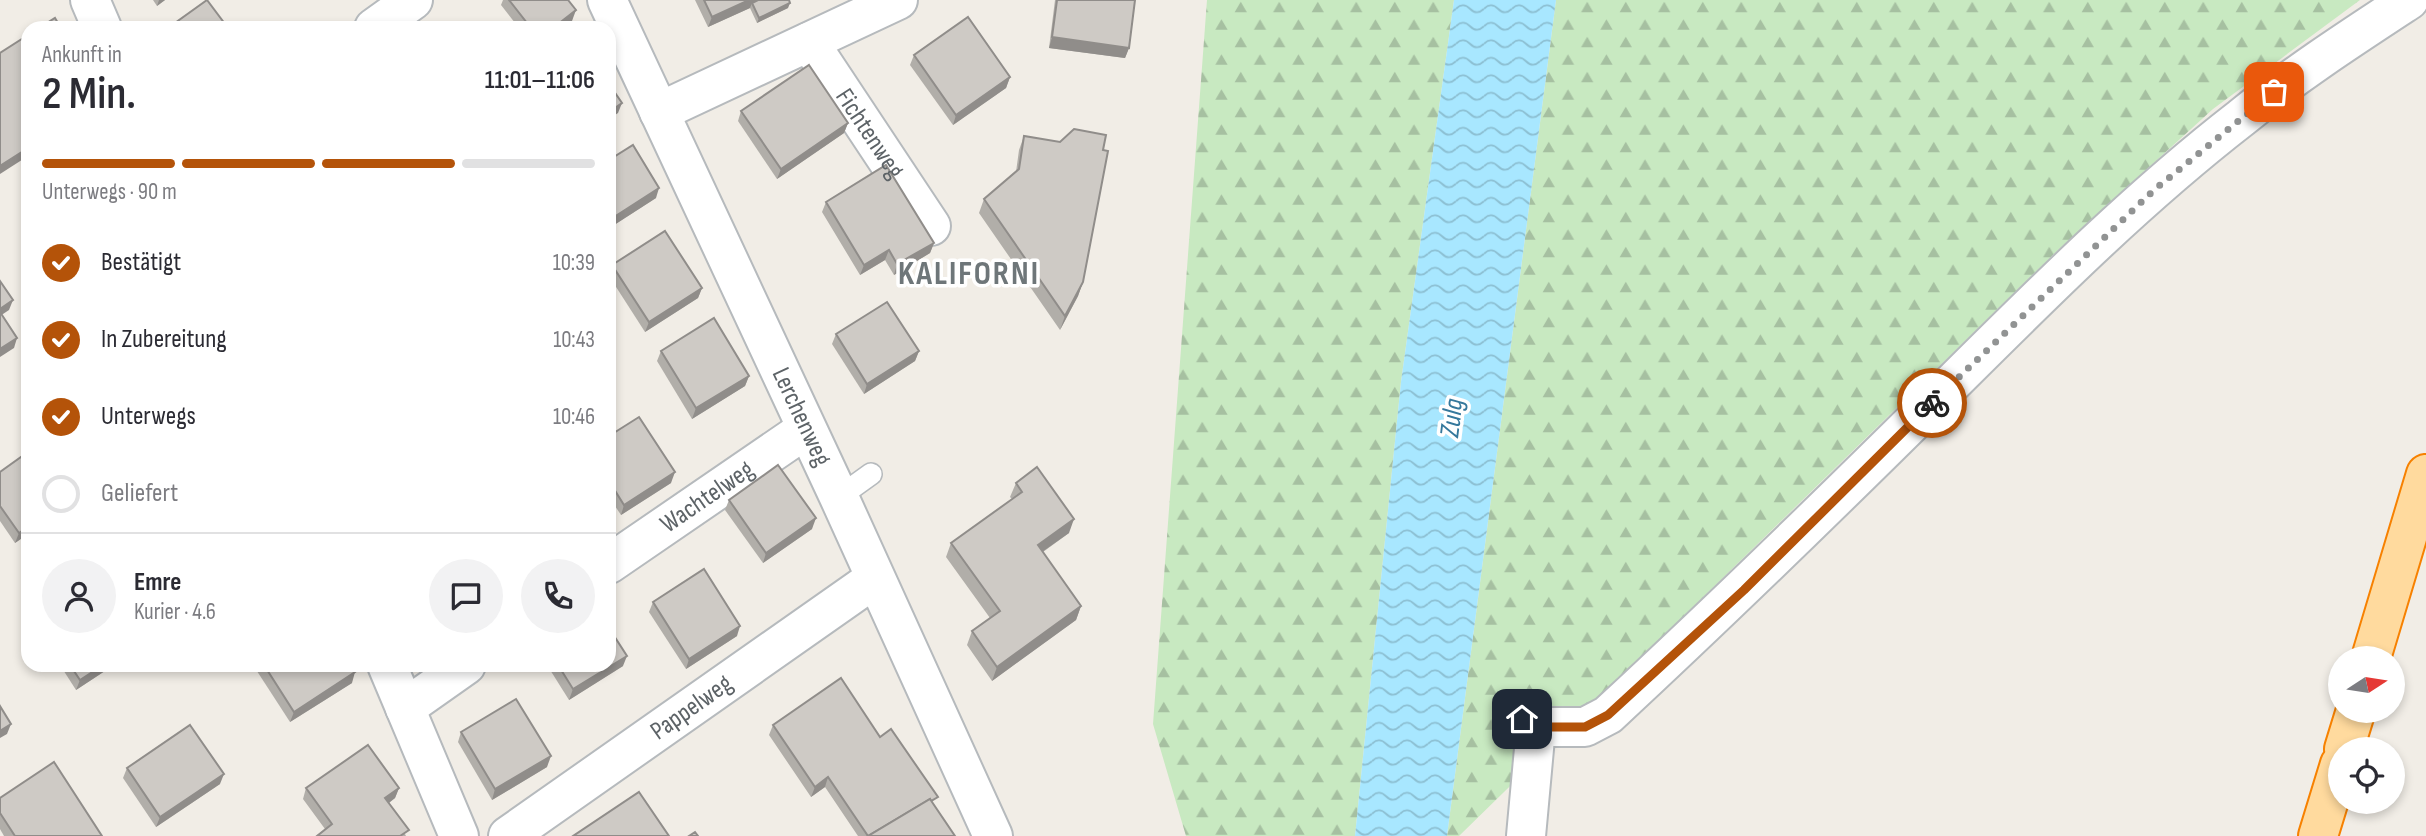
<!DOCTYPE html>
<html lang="de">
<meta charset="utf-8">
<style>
:root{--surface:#fff;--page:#f2f2f3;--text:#2b2b33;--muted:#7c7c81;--line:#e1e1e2;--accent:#b45309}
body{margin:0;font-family:"Sofia Sans Condensed",sans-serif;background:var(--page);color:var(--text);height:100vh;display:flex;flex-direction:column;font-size:26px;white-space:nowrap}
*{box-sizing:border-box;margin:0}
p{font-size:23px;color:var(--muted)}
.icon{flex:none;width:38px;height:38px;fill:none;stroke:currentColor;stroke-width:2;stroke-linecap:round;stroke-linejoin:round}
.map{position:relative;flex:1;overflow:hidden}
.drawer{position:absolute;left:21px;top:21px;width:595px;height:651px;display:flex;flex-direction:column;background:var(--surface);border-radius:21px;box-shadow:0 4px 10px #0003}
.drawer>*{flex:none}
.needle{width:46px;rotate:78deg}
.tools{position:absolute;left:2328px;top:646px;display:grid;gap:14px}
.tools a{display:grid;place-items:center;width:77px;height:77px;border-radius:50%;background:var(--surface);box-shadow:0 4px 10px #0003;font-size:35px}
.pin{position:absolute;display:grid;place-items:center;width:60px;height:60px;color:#fff;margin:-30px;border-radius:14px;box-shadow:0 4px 10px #0006}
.courier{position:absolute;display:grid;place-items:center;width:70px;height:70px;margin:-35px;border:5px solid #b45309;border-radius:50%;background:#fff;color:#222;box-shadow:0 2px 9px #0007}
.headline em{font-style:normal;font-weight:600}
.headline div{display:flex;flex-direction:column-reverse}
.headline{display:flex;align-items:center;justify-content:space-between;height:119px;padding:0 21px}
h1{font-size:46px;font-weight:600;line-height:52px}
.bar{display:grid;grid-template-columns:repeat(4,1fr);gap:10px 7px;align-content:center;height:84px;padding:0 21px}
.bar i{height:9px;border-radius:5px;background:var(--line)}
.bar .active{background:var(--accent)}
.bar p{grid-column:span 4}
.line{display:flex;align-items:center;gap:18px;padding:0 21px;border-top:2px solid var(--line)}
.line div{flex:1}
.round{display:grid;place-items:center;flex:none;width:74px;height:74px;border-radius:37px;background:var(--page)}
ol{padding:0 21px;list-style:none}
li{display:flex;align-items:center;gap:21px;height:77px}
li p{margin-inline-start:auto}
li .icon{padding:7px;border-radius:50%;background:var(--accent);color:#fff;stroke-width:4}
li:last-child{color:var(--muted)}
li i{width:38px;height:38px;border:4px solid var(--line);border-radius:50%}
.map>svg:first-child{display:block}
</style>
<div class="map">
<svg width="2426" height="836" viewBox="0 0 2426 836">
<defs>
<pattern id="forest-firs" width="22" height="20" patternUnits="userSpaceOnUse" patternTransform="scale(1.75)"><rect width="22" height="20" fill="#c8e9c1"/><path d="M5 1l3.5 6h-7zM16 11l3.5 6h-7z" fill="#a6c0a1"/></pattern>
<pattern id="water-waves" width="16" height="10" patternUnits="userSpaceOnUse" patternTransform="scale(1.75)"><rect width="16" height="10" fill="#a8e7ff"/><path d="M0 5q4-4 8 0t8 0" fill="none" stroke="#8cbfd2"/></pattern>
</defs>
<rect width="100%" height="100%" fill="#f1ede6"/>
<g fill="url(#forest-firs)">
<path d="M1207 0H1454L1401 382 1355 836H1186L1153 724Z"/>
<path d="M1556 0H2360L2213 109 2057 251 1459 836H1447Z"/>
</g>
<path fill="url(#water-waves)" d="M1454 0H1556L1447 836H1355L1401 382Z"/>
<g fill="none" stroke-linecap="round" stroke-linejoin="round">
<defs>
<path id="service" d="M839 497 871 474"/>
<g id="minor">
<path d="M90 0 102 28"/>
<path id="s1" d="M607 0 839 497 993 836"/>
<path d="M374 28 413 0"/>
<path id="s2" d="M809 42 931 226"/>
<path d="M659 112 898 0"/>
<path id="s3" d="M609 564 806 429"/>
<path d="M387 665 459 836"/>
<path d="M405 708 466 665"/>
<path d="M1522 719 1536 727H1585L1608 715C1718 613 1825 509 1931 404 2031 305 2130 204 2241 118 2294 75 2351 38 2409 0"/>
<path id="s4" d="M508 836 874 579"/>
<path d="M1526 836 1536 727"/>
</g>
<g id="trunk">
<path d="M2371 658 2426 474"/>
<path d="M2344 749 2356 710"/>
<path d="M2318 836 2340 764"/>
</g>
</defs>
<use href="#service" stroke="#b6babd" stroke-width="24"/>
<use href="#minor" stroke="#b6babd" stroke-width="42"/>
<use href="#trunk" stroke="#f78100" stroke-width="42"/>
<use href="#service" stroke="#fff" stroke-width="21"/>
<use href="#minor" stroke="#fff" stroke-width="38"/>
<use href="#trunk" stroke="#ffda9e" stroke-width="38"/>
</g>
<g fill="#b1aea9">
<path d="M153 0H165L157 6Z"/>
<path d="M503 0H568L572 21 563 28H519L501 5Z"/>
<path d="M695 0H789L788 8 757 23 750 8 708 27Z"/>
<path d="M1055 0H1135L1129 48 1125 58 1049 48Z"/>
<path d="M914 55 1010 77 1006 88 953 125 910 65Z"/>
<path d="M741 111 848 123 844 133 777 179 738 121Z"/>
<path d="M1024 136 1083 282 1078 296 1060 330 979 213 984 199 1016 172 1019 150Z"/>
<path d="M609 160 656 198 611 227 609 224Z"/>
<path d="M826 202 934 243 930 253 894 275 885 260 860 275 822 212Z"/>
<path d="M612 265 702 288 698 298 645 332 609 276Z"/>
<path d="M836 334 919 351 915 361 864 394 832 344Z"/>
<path d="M661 351 749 376 745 386 692 419 657 361Z"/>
<path d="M609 436 671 483 621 515 609 497Z"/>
<path d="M0 472 28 534 15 543 0 521Z"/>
<path d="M1016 483 1069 533 1043 552 1081 606 1076 620 992 681 967 645 972 631 990 618 946 557 951 543 1012 499 1010 497Z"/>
<path d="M729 500 812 529 763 563 725 510Z"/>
<path d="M653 602 737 636 686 669 649 612Z"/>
<path d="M60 665H114L76 690Z"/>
<path d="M253 665H350L352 683 290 722Z"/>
<path d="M547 665H609L623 666 569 700Z"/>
<path d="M773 725 880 737 934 806 955 836H858L825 787 811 797 769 735Z"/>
<path d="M461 732 547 767 492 800 458 742Z"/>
<path d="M127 768 220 784 156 827 123 778Z"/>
<path d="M306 788H399L395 798 389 803 406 836H316L325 829 303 799Z"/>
<path d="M0 798 102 836H4L0 829Z"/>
</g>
<g fill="#908d8a">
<path d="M159 0H165L157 6Z"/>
<path d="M749 0H767L752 3 750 8 708 27 712 17Z"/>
<path d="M790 3 788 8 757 23 759 18Z"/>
<path d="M576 10 572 21 563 28H553Z"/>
<path d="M1052 37 1129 48 1125 58 1049 48Z"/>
<path d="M1010 77 1006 88 953 125 956 115Z"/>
<path d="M622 103 618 113 609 119V112Z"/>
<path d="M848 123 844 133 777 179 781 169Z"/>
<path d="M28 148V156L0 174V166Z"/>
<path d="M659 188 656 198 611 227 614 217Z"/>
<path d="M934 243 930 253 894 275 897 264Z"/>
<path d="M889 250 885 260 860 275 864 265Z"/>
<path d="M1083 282 1078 296 1060 330 1065 316Z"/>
<path d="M702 288 698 298 645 332 649 322Z"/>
<path d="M13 300 9 310 0 316V309Z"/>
<path d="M17 338 14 348 0 357V349Z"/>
<path d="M919 351 915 361 864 394 867 384Z"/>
<path d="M749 376 745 386 692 419 696 408Z"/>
<path d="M675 472 671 483 621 515 624 505Z"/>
<path d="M816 518 812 529 763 563 766 553Z"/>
<path d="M1074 519 1069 533 1032 559 1038 545Z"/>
<path d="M28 527V534L15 543 19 533Z"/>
<path d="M1081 606 1076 620 992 681 997 667Z"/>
<path d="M740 626 737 636 686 669 689 659Z"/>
<path d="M627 656 623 666 569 700 573 689Z"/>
<path d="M103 665H114L76 690 80 680Z"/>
<path d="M355 672 352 683 290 722 294 712Z"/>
<path d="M11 724 7 734 0 738V731Z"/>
<path d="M551 756 547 767 492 800 495 789Z"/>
<path d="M224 774 220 784 156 827 160 817Z"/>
<path d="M828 777 825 787 811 797 815 787Z"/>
<path d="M399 788 395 798 382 808 385 798Z"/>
</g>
<g fill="#cecac5" stroke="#908d8a" stroke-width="2">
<path d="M207 0 228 28H168Z"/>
<path d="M509 0H568L576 10 553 28H531Z"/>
<path d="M704 0H749L712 17Z"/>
<path d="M758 0H789L790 3 759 18 752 3Z"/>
<path d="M1057 0H1135L1129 48 1052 37Z"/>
<path d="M968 17 1010 77 956 115 914 55Z"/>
<path d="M55 18 61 28H39Z"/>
<path d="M28 35V148L0 166V53Z"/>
<path d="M809 65 848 123 781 169 741 111Z"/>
<path d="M609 84 622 103 609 112Z"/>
<path d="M1074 129 1106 135 1103 150 1108 151 1083 282 1065 316 984 199 1019 169 1024 136 1060 142Z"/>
<path d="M633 145 659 188 614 217 609 208V160Z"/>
<path d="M886 165 934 243 897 264 889 250 864 265 826 202Z"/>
<path d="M665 231 702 288 649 322 612 265Z"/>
<path d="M0 281 13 300 0 309Z"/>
<path d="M887 302 919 351 867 384 836 334Z"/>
<path d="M0 312 17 338 0 349Z"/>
<path d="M714 318 749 376 696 408 661 351Z"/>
<path d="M639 417 675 472 624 505 609 481V436Z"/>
<path d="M28 452V527L19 533 0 506V472Z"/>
<path d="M778 465 816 518 766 553 729 500Z"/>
<path d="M1037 467 1074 519 1038 545 1081 606 997 667 972 631 1000 611 951 543 1022 492 1016 483Z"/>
<path d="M704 569 740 626 689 659 653 602Z"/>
<path d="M609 628 627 656 573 689 558 665H609Z"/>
<path d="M70 665H103L80 680Z"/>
<path d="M264 665H350L355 672 294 712Z"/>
<path d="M841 678 880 737 891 729 938 797 931 801 930 799 868 836 828 777 815 787 773 725Z"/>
<path d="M516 699 551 756 495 789 461 732Z"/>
<path d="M0 706 11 724 0 731Z"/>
<path d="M190 725 224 774 160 817 127 768Z"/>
<path d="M368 745 399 788 385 798 409 830 400 836H317L332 824 306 788Z"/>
<path d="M54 762 102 836H15L0 813V798Z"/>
<path d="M639 792 669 836H573Z"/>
<path d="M930 799 955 836H868Z"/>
<path d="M695 832 698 836H689Z"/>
</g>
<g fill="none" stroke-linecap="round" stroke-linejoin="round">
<path stroke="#919393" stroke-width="7" stroke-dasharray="0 12.6" d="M1932 403 2154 190 2274 92"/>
<path stroke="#b45309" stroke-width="9" d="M1522 719 1536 727H1585L1608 715 1744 590 1932 403"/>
</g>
<g text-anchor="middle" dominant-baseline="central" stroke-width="7" stroke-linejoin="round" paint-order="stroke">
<g font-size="26" fill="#5d6367" stroke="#fff">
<text stroke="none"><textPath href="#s2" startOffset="110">Fichtenweg</textPath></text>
<text stroke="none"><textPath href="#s1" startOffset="460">Lerchenweg</textPath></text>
<text stroke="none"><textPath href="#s3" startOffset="119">Wachtelweg</textPath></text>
<text stroke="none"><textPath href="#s4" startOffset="224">Pappelweg</textPath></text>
</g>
<g font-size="28" font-style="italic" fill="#35789c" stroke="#fff">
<text transform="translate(1452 418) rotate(-83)">Zulg</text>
</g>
<g font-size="33" font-weight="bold" letter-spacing="2" fill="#6e7679" stroke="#fff">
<text x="969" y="274">KALIFORNI</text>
</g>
</g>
</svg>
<div class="tools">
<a><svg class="needle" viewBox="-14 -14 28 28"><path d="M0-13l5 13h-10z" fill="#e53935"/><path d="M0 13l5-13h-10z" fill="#7c7c81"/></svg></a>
<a><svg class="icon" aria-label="locate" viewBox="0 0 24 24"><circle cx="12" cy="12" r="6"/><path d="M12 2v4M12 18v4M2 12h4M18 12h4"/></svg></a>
</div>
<div class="pin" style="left:2274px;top:92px;background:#ea580c"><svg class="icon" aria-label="bag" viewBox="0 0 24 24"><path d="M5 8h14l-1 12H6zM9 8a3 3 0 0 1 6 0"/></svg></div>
<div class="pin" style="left:1522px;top:719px;background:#1f2937"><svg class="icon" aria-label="home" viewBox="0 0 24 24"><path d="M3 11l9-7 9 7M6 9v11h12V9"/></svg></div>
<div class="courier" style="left:1932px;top:403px"><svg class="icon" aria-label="bike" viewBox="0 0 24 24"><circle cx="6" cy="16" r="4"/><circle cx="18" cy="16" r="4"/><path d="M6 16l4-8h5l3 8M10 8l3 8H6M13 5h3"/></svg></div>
<section class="drawer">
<div class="headline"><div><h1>2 Min.</h1><p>Ankunft in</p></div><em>11:01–11:06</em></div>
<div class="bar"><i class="active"></i><i class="active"></i><i class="active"></i><i></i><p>Unterwegs · 90 m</p></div>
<ol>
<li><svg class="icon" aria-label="check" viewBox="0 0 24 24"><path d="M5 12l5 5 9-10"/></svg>Bestätigt<p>10:39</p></li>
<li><svg class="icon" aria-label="check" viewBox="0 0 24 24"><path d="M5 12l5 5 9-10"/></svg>In Zubereitung<p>10:43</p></li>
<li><svg class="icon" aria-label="check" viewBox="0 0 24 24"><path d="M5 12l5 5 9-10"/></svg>Unterwegs<p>10:46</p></li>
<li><i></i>Geliefert</li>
</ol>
<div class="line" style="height:126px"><a class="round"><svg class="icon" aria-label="person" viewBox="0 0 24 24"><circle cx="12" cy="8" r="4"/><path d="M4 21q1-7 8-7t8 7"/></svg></a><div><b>Emre</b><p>Kurier · 4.6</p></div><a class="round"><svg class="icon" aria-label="chat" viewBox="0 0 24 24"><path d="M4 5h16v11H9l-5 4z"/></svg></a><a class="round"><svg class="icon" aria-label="phone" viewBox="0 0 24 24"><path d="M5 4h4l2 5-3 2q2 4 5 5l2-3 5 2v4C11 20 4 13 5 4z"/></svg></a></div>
</section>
</div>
